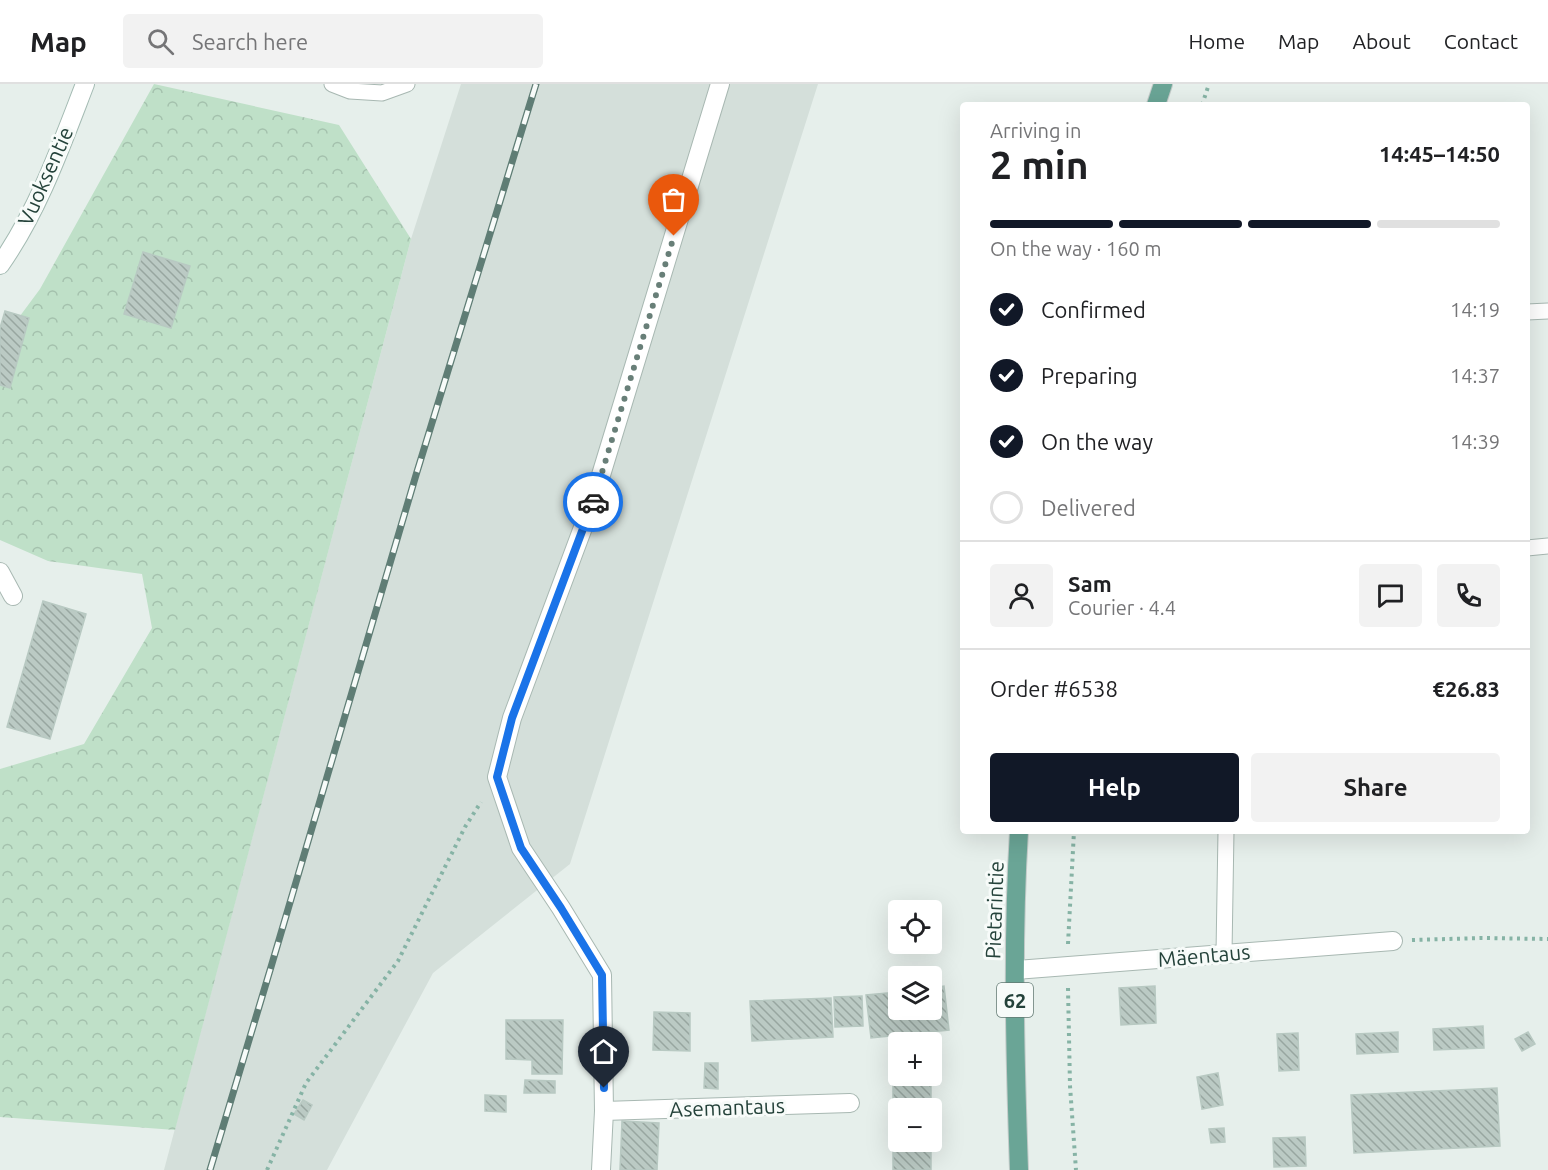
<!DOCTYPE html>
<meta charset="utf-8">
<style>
:root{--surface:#fff;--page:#f2f2f2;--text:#202124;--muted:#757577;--line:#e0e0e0;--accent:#111827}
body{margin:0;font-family:Ubuntu,sans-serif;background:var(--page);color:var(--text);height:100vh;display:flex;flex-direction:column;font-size:22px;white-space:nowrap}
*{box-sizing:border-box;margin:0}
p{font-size:20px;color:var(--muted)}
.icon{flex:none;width:33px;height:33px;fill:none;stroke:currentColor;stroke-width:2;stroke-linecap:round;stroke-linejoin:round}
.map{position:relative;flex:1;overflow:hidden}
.panel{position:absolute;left:960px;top:18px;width:570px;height:732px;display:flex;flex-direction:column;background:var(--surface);border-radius:6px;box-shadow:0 6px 24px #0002}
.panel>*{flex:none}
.tools{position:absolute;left:888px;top:816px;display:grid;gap:12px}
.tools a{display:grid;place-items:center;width:54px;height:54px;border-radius:6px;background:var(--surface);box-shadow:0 6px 24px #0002;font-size:30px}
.pin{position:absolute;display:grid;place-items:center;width:51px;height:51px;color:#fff;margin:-62px -26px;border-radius:50% 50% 50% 0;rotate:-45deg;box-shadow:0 0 6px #0007}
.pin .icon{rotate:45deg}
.courier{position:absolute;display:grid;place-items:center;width:60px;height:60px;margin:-30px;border:4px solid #1a73e8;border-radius:50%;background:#fff;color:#222;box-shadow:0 2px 8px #0007}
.headline em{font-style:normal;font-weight:700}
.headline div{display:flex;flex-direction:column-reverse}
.headline{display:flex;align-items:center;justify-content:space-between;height:102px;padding:0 30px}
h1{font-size:39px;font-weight:700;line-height:45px}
.bar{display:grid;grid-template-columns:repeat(4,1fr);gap:9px 6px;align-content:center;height:72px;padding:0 30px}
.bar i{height:8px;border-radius:4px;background:var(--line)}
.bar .selected{background:var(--accent)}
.bar p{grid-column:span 4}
.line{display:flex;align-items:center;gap:15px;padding:0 30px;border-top:2px solid var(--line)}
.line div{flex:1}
.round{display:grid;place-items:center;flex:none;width:63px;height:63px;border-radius:6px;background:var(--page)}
ol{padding:0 30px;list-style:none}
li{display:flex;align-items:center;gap:18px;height:66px}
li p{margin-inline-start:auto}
li .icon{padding:6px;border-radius:50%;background:var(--accent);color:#fff;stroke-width:4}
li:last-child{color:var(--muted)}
li i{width:33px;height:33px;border:3px solid var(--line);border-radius:50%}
.action{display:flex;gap:12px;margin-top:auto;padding:12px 30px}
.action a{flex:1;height:69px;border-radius:6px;background:var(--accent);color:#fff;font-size:24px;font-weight:700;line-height:69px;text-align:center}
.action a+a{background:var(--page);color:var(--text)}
header{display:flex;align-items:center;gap:36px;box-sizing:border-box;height:84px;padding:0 30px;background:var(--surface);border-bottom:2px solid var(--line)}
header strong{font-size:28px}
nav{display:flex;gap:33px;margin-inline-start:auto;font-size:21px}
.search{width:420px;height:54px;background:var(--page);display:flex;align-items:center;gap:15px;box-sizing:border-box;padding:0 21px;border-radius:6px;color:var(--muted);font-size:22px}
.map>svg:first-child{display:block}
</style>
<header>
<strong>Map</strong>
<div class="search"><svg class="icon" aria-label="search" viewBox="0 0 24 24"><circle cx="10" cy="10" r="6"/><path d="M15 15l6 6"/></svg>Search here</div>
<nav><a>Home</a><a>Map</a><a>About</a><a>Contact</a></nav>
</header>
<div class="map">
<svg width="1548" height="1086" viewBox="0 0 1548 1086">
<defs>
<pattern id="forest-crowns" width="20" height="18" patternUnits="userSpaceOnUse" patternTransform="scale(1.5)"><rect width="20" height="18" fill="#bfe0c8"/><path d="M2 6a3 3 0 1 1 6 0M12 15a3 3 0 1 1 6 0" fill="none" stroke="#a4c1ad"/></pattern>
<pattern id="building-back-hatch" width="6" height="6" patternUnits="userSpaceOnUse" patternTransform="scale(1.5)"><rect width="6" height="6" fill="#bbcac4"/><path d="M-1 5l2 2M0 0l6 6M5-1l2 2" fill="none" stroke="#98a6a0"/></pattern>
</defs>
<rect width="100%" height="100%" fill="#e6efeb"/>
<path fill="#d4dfda" d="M461 0H818L570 780 433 889 327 1086H164L411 155Z"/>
<path fill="url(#forest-crowns)" d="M154 0 339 41 411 155 175 1046 0 1033V685L84 660 152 544 142 490 48 477 0 456V259L40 205Z"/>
<g fill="url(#building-back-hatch)" stroke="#b8c9c2" stroke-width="1.5">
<path d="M143 168 190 182 171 244 124 230Z"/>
<path d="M5 227 29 234 10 304 0 301V244Z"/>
<path d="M43 517 86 530 50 655 7 643Z"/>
<path d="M944 902 949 946 871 954 866 911 898 908V926H932V904Z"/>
<path d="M1155 902 1156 939 1121 941 1119 904Z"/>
<path d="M862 912 863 942 835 943 834 913Z"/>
<path d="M831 914 833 953 752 957 750 917Z"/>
<path d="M654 928 690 929V967L653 966Z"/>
<path d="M506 936H563L562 990H532V976L506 975Z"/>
<path d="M1483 942 1484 964 1434 966 1433 945Z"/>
<path d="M1398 948V968L1357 970 1356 950Z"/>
<path d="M1528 948 1535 960 1522 967 1515 955Z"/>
<path d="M1298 949 1299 986 1279 987 1277 950Z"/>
<path d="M705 979H718V1005L704 1004Z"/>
<path d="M1218 989 1223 1021 1202 1025 1197 993Z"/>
<path d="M525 996 555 997V1009H524Z"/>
<path d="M893 1000H931V1024H898V1058H931V1086H893Z"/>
<path d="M1497 1004 1500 1062 1354 1069 1351 1011Z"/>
<path d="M485 1011 506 1012V1028L485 1027Z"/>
<path d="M303 1016 312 1021 304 1036 294 1030Z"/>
<path d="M622 1037 659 1039 657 1086H620Z"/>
<path d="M1224 1044 1225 1058 1211 1059 1209 1045Z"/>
<path d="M1305 1053 1306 1082 1274 1083 1273 1054Z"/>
</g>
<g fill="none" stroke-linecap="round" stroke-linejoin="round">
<defs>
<g id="lane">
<path d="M332 0 350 7 382 9 407 0"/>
<path d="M1527 228 1548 227"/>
<path d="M1527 464 1548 462"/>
<path d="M1224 869 1226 747"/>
</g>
<g id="street">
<path d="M0 488 13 512"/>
<path d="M1015 886 1393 857"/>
<path d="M604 1027 602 891 561 824 521 764 497 693 512 634 594 414 720 0"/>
<path d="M601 1086 604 1027 850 1019"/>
</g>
<path id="secondary" d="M0 181C38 127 61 62 85 0"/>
<g id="primary">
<path d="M1156 21 1163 0"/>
<path d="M1019 1086C1015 973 1012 860 1019 747"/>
</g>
</defs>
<use href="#lane" stroke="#a8b8b2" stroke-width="17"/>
<use href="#street" stroke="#a8b8b2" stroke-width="20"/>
<use href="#secondary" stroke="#a4bbb3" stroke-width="20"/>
<use href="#primary" stroke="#c2cac8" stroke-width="20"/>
<g stroke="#86b3a5" stroke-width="4" stroke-dasharray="3 4.5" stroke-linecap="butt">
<path d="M1202 21 1209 0"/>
<path d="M1412 856 1482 854 1548 855"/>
<path d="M1068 860 1074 747"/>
<path d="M1068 904 1070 1002 1076 1086"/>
<path d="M267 1086 306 999 398 877 465 743 481 718"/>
</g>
<use href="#lane" stroke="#fff" stroke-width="15"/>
<use href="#street" stroke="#fff" stroke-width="18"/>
<use href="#secondary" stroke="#fff" stroke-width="18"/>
<use href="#primary" stroke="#6aa596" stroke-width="18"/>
<defs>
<path id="rail" d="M210 1086 271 883 416 391 536 0"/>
</defs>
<use href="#rail" stroke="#5f7d75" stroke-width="7"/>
<use href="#rail" stroke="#f7fbf9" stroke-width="4.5" stroke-dasharray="14" stroke-linecap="butt"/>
</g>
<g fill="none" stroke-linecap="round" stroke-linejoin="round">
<path stroke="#687f78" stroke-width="6" stroke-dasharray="0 10.8" d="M593 418 674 152"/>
<path stroke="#1a73e8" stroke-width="8" d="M593 418 512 634 497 693 521 764 561 824 602 891 604 1004"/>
</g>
<g text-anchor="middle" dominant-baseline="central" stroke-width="6" stroke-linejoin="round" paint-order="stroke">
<rect fill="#f7fbf9" stroke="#637a73" stroke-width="1.5" x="997" y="899" width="36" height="34" rx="4.5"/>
<g font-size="20" font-weight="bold" fill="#24423a">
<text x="1015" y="916">62</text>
</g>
<g font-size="21" fill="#24423a" stroke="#f7fbf9">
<text transform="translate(45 92) rotate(-66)">Vuoksentie</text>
<text transform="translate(994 826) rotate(-88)">Pietarintie</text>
<text transform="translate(1204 871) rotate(-5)">Mäentaus</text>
<text transform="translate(727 1023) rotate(-2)">Asemantaus</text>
</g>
</g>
</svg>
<div class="tools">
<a><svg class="icon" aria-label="locate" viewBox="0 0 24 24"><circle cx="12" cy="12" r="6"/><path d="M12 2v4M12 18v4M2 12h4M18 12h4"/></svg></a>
<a><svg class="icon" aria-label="layers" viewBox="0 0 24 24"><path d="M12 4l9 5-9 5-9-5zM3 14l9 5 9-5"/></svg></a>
<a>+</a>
<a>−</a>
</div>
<div class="pin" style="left:674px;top:152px;background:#ea580c"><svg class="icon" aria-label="bag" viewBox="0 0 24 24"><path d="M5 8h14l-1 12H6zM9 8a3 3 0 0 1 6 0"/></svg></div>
<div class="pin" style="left:604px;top:1004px;background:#1f2937"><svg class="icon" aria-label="home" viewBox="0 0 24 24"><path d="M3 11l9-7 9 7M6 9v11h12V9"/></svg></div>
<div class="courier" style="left:593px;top:418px"><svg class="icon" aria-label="car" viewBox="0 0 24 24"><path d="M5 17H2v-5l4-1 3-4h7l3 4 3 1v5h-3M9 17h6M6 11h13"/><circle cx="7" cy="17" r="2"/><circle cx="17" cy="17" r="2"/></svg></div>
<section class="panel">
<div class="headline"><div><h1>2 min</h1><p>Arriving in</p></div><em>14:45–14:50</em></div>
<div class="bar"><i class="selected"></i><i class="selected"></i><i class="selected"></i><i></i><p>On the way · 160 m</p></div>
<ol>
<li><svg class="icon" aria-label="check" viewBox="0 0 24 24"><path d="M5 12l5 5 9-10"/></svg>Confirmed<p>14:19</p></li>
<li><svg class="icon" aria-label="check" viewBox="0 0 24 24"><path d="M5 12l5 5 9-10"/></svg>Preparing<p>14:37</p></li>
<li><svg class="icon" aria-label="check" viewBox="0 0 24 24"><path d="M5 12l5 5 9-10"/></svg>On the way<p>14:39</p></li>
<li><i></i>Delivered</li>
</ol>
<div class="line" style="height:108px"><a class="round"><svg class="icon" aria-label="person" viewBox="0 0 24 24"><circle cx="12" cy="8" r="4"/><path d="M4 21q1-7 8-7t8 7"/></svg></a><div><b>Sam</b><p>Courier · 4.4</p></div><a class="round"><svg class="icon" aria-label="chat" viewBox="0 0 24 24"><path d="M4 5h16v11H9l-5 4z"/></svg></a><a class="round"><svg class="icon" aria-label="phone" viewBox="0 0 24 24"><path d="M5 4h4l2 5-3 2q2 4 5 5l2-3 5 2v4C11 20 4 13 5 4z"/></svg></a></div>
<div class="line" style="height:78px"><div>Order #6538</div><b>€26.83</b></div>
<div class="action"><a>Help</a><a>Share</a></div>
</section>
</div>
